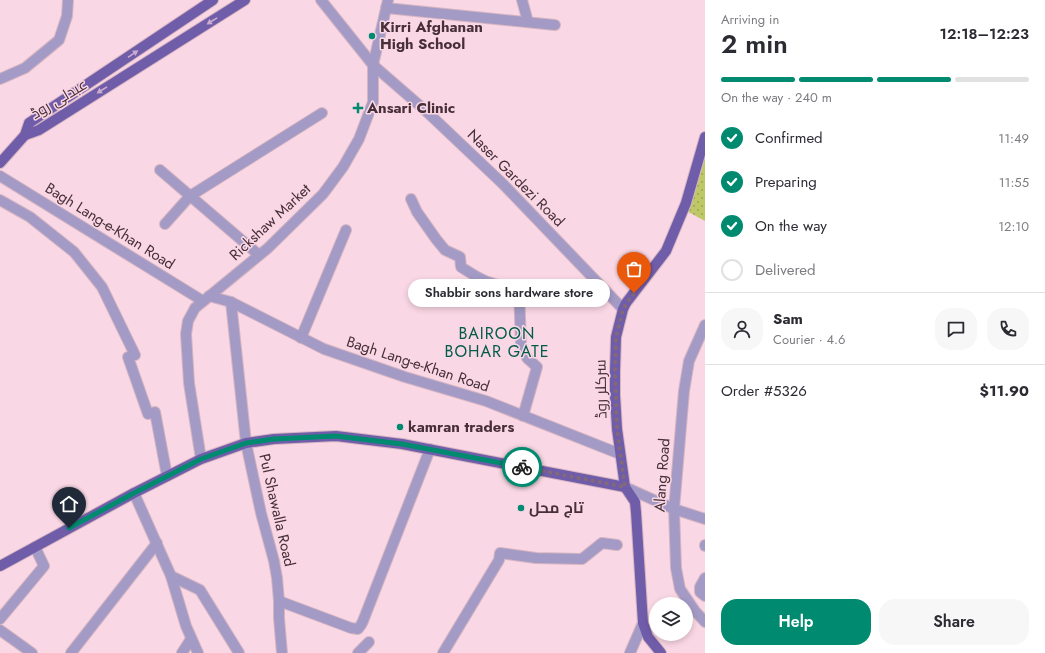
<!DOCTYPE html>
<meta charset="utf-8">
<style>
:root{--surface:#fff;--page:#f7f7f7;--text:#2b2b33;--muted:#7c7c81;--line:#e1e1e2;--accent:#008b71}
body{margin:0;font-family:Jost,Cairo,sans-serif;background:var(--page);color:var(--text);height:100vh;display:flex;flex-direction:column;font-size:15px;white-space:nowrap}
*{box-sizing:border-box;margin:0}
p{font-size:13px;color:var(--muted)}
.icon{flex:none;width:22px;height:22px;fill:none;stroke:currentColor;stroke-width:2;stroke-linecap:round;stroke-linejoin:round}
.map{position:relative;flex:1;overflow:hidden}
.details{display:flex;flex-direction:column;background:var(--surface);width:340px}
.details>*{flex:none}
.buttons{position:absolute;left:649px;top:597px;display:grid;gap:8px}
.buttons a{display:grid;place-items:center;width:44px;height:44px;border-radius:50%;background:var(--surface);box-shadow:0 2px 6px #0003;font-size:20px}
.pin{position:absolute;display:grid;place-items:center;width:34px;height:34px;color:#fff;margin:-41px -17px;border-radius:50% 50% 50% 0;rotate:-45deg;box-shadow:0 0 4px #0007}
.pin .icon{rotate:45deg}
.courier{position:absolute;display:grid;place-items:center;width:40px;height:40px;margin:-20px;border:3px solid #008b71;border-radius:50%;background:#fff;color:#222;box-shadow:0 1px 5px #0007}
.bubble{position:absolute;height:28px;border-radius:14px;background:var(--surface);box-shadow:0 2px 6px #0003;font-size:13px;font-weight:600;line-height:28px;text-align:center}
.headline em{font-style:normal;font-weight:600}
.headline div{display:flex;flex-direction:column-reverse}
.headline{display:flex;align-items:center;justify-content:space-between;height:68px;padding:0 16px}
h1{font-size:26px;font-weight:600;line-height:30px}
.bar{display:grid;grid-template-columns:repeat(4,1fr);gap:6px 4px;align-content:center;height:48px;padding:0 16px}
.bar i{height:5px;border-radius:3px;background:var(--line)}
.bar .selected{background:var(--accent)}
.bar p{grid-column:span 4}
.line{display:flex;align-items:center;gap:10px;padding:0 16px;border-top:1px solid var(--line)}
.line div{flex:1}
.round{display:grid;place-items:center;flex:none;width:42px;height:42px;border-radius:16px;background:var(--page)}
ol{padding:0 16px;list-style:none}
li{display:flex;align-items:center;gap:12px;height:44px}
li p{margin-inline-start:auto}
li .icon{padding:4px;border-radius:50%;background:var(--accent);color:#fff;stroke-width:4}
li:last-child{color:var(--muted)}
li i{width:22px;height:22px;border:2px solid var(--line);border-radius:50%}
.action{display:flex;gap:8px;margin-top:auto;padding:8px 16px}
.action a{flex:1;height:46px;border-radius:16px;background:var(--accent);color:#fff;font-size:16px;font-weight:600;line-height:46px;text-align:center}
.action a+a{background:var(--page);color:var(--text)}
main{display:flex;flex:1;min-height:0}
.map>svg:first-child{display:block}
</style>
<main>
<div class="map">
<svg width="705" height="653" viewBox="0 0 705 653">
<defs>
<pattern id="park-dots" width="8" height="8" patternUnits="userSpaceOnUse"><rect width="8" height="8" fill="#bfc867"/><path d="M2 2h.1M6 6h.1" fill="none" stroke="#9da356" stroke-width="1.8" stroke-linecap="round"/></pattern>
</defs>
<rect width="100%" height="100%" fill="#fad7e4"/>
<path fill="url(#park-dots)" d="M705 132V221L683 209Z"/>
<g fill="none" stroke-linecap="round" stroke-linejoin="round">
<defs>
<g id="minor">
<path d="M321 0 373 65 426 111 503 184 623 309"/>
<path d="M522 0 528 22"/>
<path d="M386 8 555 25"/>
<path d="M0 79 25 68 59 40 67 16 68 0"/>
<path d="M160 170 259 255"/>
<path d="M0 176 203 301"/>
<path d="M411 199 417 212 436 239 445 250 460 257 461 267C469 272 479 279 488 282 525 295 564 289 601 287"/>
<path d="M0 200 30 217 74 252 102 287 135 355 128 357 148 414 155 412 167 476"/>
<path d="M165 224 190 196 322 113"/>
<path d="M519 289 521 345 527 358 537 367 523 416"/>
<path d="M209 296 231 302 324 349 405 377 486 401 620 454"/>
<path d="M231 302 246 443 261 513 274 561 277 578 279 601V618L282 653"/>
<path d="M705 325 689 361 684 391 674 509 676 568 680 589 695 611 705 622"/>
<path d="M301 338 346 230"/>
<path d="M201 459 189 383 186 334 188 321 195 308 268 248 323 194 343 167 359 139 373 102V65L388 0"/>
<path d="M625 487 674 509 705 519"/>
<path d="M134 493 171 576 186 626 198 653"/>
<path d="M705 545V546"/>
<path d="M171 576 200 590 239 653"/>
<path d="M705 578 700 587V592L705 596"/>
<path d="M279 601 351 628 358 629 361 625 363 621 430 449"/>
<path d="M0 619 44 566 35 547"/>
<path d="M0 630 32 653"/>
<path d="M71 653 157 543"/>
<path d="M182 653 191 639"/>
<path d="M358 653 369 642"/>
<path d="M443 653 499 560 500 553 536 558 582 559 602 543 617 545"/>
<path d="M630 653 643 623"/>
</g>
<g id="major">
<path d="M25 135 39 130 245 0"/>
<path d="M0 163 25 135 29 123 213 0"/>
<path d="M0 566 134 493 201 459 246 443 274 439 336 436 402 444 625 487"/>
<path d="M661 653 648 637 643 623 636 512 635 502 625 487 617 429 615 395V371L616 337 623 309 626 303 666 251 686 203 705 137"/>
</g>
</defs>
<use href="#minor" stroke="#d6b5c2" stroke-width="12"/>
<use href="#major" stroke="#d6b5c2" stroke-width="12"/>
<use href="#minor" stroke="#a39bc5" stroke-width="10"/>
<use href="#major" stroke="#705da9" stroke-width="10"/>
</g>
<defs><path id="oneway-solid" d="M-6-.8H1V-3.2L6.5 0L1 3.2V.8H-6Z"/></defs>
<g fill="#caaccf">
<use href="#oneway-solid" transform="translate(212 21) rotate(148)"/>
<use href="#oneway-solid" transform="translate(133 54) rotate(-34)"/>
<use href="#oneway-solid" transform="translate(102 90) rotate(148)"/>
</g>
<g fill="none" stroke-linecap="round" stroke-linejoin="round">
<path stroke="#856a74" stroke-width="4" stroke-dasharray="0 7.2" d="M522 467 625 487 617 429 615 371 616 337 623 309 634 293"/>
<path stroke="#008b71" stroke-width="5" d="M69 528 134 493 201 459 246 443 274 439 336 436 402 444 522 467"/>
</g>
<g fill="#008b71" stroke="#fad7e4" stroke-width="1.5">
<circle cx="372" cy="36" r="4"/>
<path d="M356 102h4v4h4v4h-4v4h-4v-4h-4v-4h4z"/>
<circle cx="400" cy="427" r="4"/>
<circle cx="521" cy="508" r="4"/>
</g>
<g text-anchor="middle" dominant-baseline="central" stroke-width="3" stroke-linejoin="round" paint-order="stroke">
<g font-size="15" font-weight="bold" fill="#462f38" stroke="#fad7e4" text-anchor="start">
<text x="380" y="27">Kirri Afghanan<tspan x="380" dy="17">High School</tspan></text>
<text x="367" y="108">Ansari Clinic</text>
<text x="408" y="427">kamran traders</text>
<text x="529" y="508">تاج محل</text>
</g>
<g font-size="15" fill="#462f38" stroke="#fad7e4">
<text transform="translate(59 99) rotate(-31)">عبدلی روڈ</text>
<text transform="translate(516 178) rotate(45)">Naser Gardezi Road</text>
<text transform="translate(270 222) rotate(-43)">Rickshaw Market</text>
<text transform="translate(110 226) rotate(32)">Bagh Lang-e-Khan Road</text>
<text transform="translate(418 364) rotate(18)">Bagh Lang-e-Khan Road</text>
<text transform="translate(601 389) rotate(-91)">سرکلر روڈ</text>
<text transform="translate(662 475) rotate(-86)">Alang Road</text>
<text transform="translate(277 510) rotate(77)">Pul Shawalla Road</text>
</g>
<g font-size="16" letter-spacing="1" fill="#005b49" stroke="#fad7e4">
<text x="497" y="333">BAIROON<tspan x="497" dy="18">BOHAR GATE</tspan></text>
</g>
</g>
</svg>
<div class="buttons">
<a><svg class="icon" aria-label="layers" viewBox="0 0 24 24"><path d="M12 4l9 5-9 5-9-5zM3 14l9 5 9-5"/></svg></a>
</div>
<div class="pin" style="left:634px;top:293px;background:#ea580c"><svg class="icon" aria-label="bag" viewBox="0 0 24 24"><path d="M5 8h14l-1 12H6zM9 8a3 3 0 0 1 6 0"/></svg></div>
<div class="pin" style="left:69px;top:528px;background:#1f2937"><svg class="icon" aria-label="home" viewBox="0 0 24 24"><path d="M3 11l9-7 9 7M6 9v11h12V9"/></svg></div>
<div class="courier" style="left:522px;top:467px"><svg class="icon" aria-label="bike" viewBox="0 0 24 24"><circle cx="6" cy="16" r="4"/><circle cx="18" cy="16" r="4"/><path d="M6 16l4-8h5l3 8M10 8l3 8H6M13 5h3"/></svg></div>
<div class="bubble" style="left:408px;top:279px;width:202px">Shabbir sons hardware store</div>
</div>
<section class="details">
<div class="headline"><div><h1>2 min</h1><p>Arriving in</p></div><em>12:18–12:23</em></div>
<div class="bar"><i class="selected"></i><i class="selected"></i><i class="selected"></i><i></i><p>On the way · 240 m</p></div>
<ol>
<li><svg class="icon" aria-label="check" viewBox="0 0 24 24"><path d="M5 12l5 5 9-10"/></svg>Confirmed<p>11:49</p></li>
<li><svg class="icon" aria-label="check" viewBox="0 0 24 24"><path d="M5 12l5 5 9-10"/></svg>Preparing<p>11:55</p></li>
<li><svg class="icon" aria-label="check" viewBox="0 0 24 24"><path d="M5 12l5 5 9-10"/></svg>On the way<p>12:10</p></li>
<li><i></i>Delivered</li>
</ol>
<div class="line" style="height:72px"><a class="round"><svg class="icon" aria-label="person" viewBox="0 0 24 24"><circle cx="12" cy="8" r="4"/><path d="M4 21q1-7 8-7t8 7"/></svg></a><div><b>Sam</b><p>Courier · 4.6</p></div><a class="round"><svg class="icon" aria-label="chat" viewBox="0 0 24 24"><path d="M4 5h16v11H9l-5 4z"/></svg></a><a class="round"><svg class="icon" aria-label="phone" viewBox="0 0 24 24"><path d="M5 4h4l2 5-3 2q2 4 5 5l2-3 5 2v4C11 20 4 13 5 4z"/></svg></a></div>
<div class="line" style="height:52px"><div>Order #5326</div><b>$11.90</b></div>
<div class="action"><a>Help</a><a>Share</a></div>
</section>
</main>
